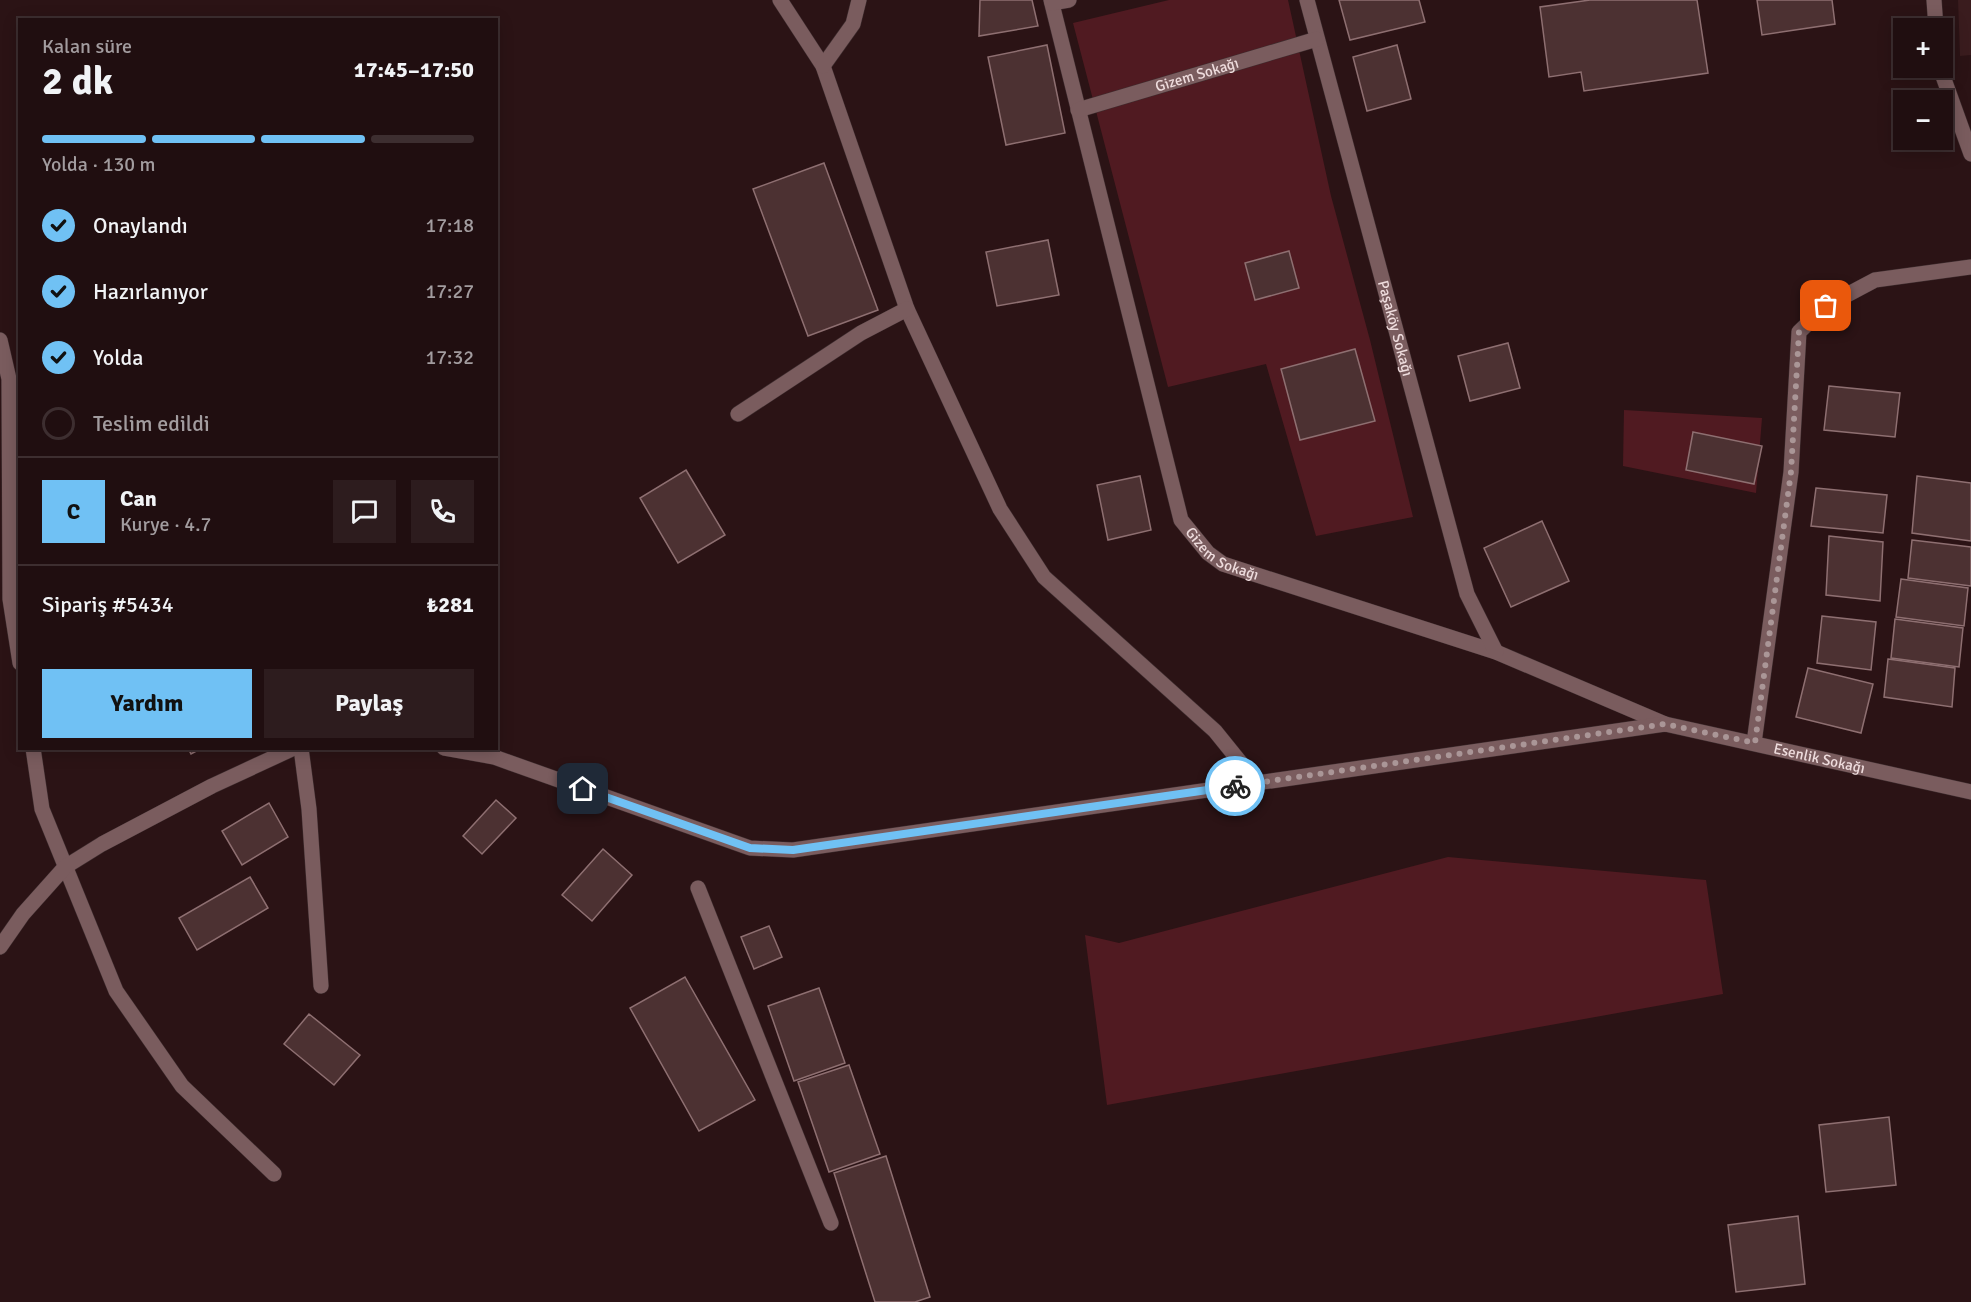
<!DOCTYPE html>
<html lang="tr">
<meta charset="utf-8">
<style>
:root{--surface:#200e10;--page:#2d1c1e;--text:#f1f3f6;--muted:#a29c9f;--line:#3d2e30;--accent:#70c1f4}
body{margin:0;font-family:Signika,sans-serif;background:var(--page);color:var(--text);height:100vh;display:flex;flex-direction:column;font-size:22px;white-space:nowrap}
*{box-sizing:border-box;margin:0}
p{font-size:20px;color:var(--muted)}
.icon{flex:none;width:33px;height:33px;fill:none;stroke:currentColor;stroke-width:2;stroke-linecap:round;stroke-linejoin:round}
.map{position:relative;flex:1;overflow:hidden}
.details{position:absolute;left:18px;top:18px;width:480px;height:732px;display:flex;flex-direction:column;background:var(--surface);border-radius:0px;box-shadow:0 3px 15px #0003,0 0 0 2px var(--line)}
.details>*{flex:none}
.fabs{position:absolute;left:1893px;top:18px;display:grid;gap:12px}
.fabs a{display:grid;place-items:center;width:60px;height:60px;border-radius:0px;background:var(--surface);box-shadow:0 3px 15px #0003,0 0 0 2px var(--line);font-size:30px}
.pin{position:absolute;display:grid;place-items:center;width:51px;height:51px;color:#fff;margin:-26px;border-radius:12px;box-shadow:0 3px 9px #0006}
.courier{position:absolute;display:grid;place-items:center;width:60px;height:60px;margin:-30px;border:4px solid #70c1f4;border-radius:50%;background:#fff;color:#222;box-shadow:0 2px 8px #0007}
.summary em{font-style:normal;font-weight:700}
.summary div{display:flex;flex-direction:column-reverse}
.summary{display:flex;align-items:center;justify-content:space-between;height:102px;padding:0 24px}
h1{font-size:39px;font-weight:700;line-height:45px}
.bar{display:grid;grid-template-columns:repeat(4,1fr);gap:9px 6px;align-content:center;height:72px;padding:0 24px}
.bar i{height:8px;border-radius:4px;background:var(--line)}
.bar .on{background:var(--accent)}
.bar p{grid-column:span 4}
.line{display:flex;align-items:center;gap:15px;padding:0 24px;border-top:2px solid var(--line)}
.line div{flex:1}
.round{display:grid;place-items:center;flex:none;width:63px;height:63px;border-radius:0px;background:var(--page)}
ol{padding:0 24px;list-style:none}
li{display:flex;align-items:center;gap:18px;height:66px}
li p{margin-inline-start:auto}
li .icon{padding:6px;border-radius:50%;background:var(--accent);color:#111;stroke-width:4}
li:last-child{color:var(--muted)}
li i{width:33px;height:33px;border:3px solid var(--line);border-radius:50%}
.action{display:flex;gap:12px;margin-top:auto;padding:12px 24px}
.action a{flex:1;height:69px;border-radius:0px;background:var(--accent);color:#111;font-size:24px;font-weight:700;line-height:69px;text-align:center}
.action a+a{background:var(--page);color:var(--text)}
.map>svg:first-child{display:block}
</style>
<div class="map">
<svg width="1971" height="1302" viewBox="0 0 1971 1302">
<rect width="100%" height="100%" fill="#2b1315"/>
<path fill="#3a1c1e" d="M1958 0H1971V55L1960 56Z"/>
<g fill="#501a21">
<path d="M1169 0H1288L1331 196 1370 340 1413 517 1316 536 1266 364 1168 387 1073 23Z"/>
<path d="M1624 410 1762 418 1756 493 1623 466Z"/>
<path d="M1448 857 1706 880 1723 994 1107 1105 1085 935 1119 943Z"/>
</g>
<g fill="#4c3132" stroke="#8e6f71" stroke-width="1.5">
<path d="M980 0H1032L1038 26 979 36Z"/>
<path d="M1339 0H1419L1425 22 1350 40Z"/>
<path d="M1590 0H1697L1708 73 1584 91 1581 72 1549 77 1540 7Z"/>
<path d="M1757 0H1832L1835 24 1762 35Z"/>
<path d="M1047 45 1065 133 1006 145 988 57Z"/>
<path d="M1397 45 1411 99 1367 111 1353 57Z"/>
<path d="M824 163 878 310 808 336 753 189Z"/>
<path d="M1048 240 1059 295 997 306 986 252Z"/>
<path d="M1289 251 1299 288 1255 300 1245 263Z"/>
<path d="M1508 343 1520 388 1470 401 1458 356Z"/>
<path d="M1355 349 1375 421 1300 440 1281 369Z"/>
<path d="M1829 386 1900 393 1895 437 1824 430Z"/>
<path d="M1693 432 1762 446 1754 484 1686 470Z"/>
<path d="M686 470 725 535 678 563 640 498Z"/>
<path d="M1140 476 1151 530 1108 540 1097 485Z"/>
<path d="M1917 476 1971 483V541L1912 533Z"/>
<path d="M1816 488 1887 495 1883 533 1811 526Z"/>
<path d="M1542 521 1569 581 1511 607 1484 548Z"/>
<path d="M1829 536 1883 542 1880 601 1826 595Z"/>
<path d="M1912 540 1971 547V586L1908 578Z"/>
<path d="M1901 579 1968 588 1964 626 1896 617Z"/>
<path d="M1822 616 1876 622 1871 670 1817 663Z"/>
<path d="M1895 619 1963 628 1959 667 1891 658Z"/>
<path d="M1888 659 1955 668 1952 707 1884 697Z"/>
<path d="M1808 668 1873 684 1861 733 1796 717Z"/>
<path d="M188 748H202L191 754Z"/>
<path d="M496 800 516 818 482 854 463 836Z"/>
<path d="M269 803 288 837 242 865 222 831Z"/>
<path d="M603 849 632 875 592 921 562 895Z"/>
<path d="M250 877 268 908 197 950 179 918Z"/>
<path d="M769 926 782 957 754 969 741 937Z"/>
<path d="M685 977 755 1100 699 1131 630 1008Z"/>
<path d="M819 988 845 1063 794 1081 768 1006Z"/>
<path d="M309 1014 360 1055 334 1085 284 1044Z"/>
<path d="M849 1065 880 1154 829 1172 798 1082Z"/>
<path d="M1889 1117 1896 1185 1826 1192 1819 1125Z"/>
<path d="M886 1156 930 1297 915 1302H875L834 1173Z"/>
<path d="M1798 1216 1805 1284 1736 1292 1728 1225Z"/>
</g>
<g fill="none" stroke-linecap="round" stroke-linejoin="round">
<defs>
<g id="service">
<path d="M780 0 823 66 907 309 1000 509 1044 577 1215 731 1257 783"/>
<path d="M823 66 853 24 859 0"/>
<path d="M738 414 861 333 907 309"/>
<path d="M301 748 309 809 321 986"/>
<path d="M698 888 831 1223"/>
</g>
<g id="minor">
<path id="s1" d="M1051 0 1181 520 1208 553 1223 564 1496 652 1665 724"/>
<path id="s2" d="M1307 0 1467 594 1496 652"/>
<path d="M1934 0 1936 28"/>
<path d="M1052 3 1069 0"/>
<path d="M1940 68 1971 154"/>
<path id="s3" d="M1078 110 1317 39"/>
<path d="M0 340 9 379 10 599 20 663"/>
<path d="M1754 743 1791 472 1799 332 1826 306 1875 280 1971 267"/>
<path d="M33 748 42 809 116 991 182 1086 274 1174"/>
<path d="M444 748 494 757 750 848 793 850 1665 724"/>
<path d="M0 947 23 914 65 867 102 844 212 786 294 748"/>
</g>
<g id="tertiary">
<path id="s4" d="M1665 724 1971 792"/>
</g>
</defs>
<use href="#service" stroke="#3e2d2f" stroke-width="16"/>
<use href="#minor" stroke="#3e2d2f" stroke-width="16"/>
<use href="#tertiary" stroke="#3e2d2f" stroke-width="16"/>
<use href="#service" stroke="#7a5c5e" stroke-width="15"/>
<use href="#minor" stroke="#7a5c5e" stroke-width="15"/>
<use href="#tertiary" stroke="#7a5c5e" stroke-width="15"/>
</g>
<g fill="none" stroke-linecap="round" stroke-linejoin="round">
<path stroke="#aa9697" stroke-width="6" stroke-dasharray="0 10.8" d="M1235 786 1665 724 1755 743 1791 472 1799 332 1826 306"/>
<path stroke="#70c1f4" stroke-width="8" d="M583 789 750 848 793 850 1235 786"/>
</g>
<g text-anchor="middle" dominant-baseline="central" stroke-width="4.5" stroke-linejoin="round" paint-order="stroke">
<g font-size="15" fill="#eedcdd" stroke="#210a0c">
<text stroke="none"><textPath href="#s3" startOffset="124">Gizem Sokağı</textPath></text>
<text stroke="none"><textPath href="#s2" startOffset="340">Paşaköy Sokağı</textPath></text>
<text stroke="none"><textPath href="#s1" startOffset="591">Gizem Sokağı</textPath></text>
<text stroke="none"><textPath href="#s4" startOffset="158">Esenlik Sokağı</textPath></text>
</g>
</g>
</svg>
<div class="fabs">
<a>+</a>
<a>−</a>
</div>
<div class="pin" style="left:1826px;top:306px;background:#ea580c"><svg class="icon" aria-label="bag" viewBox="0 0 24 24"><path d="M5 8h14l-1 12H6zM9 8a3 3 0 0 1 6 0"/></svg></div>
<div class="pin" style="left:583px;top:789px;background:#1f2937"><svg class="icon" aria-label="home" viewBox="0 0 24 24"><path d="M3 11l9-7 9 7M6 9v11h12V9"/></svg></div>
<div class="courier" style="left:1235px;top:786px"><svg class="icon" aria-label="bike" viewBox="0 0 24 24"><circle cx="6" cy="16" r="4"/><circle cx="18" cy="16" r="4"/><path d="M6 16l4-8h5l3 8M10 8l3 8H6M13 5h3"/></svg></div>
<section class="details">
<div class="summary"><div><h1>2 dk</h1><p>Kalan süre</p></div><em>17:45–17:50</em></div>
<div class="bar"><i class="on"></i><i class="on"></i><i class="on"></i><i></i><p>Yolda · 130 m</p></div>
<ol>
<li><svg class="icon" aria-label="check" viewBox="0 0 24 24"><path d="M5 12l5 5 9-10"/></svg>Onaylandı<p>17:18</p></li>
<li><svg class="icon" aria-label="check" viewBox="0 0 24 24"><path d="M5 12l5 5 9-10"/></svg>Hazırlanıyor<p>17:27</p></li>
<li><svg class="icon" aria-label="check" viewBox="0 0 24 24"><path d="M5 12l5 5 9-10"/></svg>Yolda<p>17:32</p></li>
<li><i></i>Teslim edildi</li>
</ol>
<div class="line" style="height:108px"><b class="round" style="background:var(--accent);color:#111">C</b><div><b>Can</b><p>Kurye · 4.7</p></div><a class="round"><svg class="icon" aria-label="chat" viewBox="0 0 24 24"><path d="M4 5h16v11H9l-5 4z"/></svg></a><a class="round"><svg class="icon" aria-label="phone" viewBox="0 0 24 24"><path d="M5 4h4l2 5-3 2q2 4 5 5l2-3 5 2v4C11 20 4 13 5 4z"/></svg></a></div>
<div class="line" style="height:78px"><div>Sipariş #5434</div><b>₺281</b></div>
<div class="action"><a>Yardım</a><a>Paylaş</a></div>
</section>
</div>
